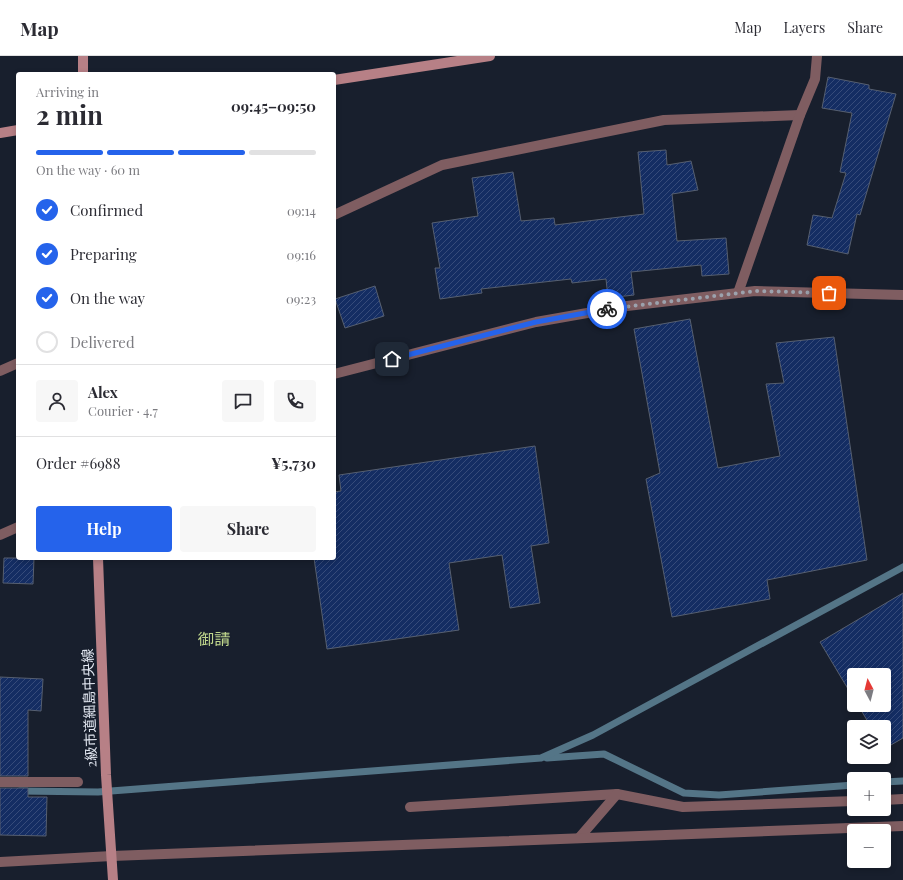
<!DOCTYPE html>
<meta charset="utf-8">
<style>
:root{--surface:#fff;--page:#f7f7f7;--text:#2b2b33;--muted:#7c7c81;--line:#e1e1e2;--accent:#2563eb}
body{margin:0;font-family:"Playfair Display","Noto Sans JP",serif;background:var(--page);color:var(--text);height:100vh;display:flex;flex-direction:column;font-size:15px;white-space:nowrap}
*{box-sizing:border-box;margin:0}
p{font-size:13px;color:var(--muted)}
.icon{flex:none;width:22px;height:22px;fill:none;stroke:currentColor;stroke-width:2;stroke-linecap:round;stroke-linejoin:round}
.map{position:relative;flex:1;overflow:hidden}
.side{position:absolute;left:16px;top:16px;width:320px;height:488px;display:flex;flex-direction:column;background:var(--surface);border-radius:4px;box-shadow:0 2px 6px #0003}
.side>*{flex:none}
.needle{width:26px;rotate:353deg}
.tools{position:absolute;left:847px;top:612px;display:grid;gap:8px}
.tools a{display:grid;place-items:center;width:44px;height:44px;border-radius:4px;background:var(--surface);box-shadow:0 2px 6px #0003;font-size:20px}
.pin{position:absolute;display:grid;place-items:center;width:34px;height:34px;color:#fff;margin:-17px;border-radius:8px;box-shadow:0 2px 6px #0006}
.courier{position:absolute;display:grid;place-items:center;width:40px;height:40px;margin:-20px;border:3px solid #2563eb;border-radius:50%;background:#fff;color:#222;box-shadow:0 1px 5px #0007}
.summary em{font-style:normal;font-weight:700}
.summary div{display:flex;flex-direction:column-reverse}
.summary{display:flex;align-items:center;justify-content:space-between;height:68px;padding:0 20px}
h1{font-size:26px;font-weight:700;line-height:30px}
.bar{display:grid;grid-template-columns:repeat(4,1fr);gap:6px 4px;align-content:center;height:48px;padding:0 20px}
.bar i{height:5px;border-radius:3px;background:var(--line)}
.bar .on{background:var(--accent)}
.bar p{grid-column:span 4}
.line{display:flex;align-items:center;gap:10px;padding:0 20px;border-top:1px solid var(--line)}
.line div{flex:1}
.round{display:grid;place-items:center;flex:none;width:42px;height:42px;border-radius:4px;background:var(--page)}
ol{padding:0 20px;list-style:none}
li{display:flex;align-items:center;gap:12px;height:44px}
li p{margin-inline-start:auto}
li .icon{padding:4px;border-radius:50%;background:var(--accent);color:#fff;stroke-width:4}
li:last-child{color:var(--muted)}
li i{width:22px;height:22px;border:2px solid var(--line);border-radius:50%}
.action{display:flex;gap:8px;margin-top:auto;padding:8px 20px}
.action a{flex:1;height:46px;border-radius:4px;background:var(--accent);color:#fff;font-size:16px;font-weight:700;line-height:46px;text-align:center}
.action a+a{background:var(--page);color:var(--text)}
header{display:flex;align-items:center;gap:24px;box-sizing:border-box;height:56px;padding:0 20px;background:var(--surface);border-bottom:1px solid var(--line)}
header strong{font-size:19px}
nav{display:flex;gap:22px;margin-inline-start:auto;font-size:14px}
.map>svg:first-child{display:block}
</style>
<header>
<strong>Map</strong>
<nav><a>Map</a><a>Layers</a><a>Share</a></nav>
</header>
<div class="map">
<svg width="903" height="824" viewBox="0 0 903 824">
<defs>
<pattern id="building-hatch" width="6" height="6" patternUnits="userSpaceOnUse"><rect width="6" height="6" fill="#142d63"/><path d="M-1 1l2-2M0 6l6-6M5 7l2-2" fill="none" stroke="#364b7a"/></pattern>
</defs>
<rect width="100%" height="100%" fill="#181f2d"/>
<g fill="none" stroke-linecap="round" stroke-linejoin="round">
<g stroke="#547587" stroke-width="7">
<path d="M547 702 604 698 684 737 719 739 854 729"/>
<path d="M884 726 903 725"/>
<path d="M20 735 98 736 541 702 593 679 903 511"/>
</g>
</g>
<g fill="url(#building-hatch)" stroke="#565f70">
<path d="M828 21 869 29V33L896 38 860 159 857 158 848 198 807 189 813 159 832 162 846 117 840 116 852 57 822 52Z"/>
<path d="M666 94 667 109 691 105 698 134 672 138 677 185 726 182 729 218 702 220 701 209 631 216 634 239 608 242 606 223 572 227 571 223 481 233 482 237 440 243 435 212H440L432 167 478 160 472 122 513 116 521 165 554 162 555 169 644 158 638 96Z"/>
<path d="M375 230 384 260 345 272 335 243Z"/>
<path d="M690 263 718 412 780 400 766 328 784 327 776 287 834 281 867 504 767 524 770 543 672 561 646 423 660 417 634 273Z"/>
<path d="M535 390 549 487 531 490 540 547 510 552 502 499 449 507 459 574 327 593 314 502H334V436L341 435 339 419Z"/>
<path d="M4 502H34L33 528 3 527Z"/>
<path d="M903 537V682L884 693V671H871L858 649H884V619H854V643L820 586Z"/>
<path d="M0 621 43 623 41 655 28 654V720H0Z"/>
<path d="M0 732H28V741H47L46 780 0 779Z"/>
</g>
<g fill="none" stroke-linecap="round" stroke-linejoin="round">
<g stroke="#7f5d61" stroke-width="10">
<path d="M334 159 442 109 664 64 800 59"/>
<path d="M738 237 800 59 815 23 817 0"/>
<path d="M0 315 18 307"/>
<path d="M334 318 536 266 627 250 755 235 903 239"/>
<path d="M0 479 18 471"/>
<path d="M0 726H78"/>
<path d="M884 744 903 743"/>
<path d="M410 751 617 738 683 751 854 745"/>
<path d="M579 782 617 738"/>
<path d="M0 806 112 800 903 770"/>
</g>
<g stroke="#b78086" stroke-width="10">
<path d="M83 0V18"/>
<path d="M334 24 490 0"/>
<path d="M0 77 18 74"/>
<path d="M98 502 106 719 113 824"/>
</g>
</g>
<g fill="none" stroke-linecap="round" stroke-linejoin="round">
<path stroke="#9ca2ad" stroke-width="4" stroke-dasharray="0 7.2" d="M607 253 756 235 829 237"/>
<path stroke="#2563eb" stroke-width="5" d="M392 303 536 266 607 253"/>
</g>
<g text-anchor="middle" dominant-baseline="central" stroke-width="3" stroke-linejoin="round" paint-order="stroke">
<g font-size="14" fill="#e3e8f2" stroke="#181f2d">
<text transform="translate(89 652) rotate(-92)">2級市道細島中央線</text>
</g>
<g font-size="16" fill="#bfd68c" stroke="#181f2d">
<text x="214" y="582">御請</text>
</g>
</g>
</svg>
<div class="tools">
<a><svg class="needle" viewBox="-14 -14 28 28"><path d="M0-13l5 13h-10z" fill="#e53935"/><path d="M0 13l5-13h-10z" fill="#7c7c81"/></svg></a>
<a><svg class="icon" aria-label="layers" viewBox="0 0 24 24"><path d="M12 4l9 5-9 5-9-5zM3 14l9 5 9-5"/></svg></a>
<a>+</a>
<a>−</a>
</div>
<div class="pin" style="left:829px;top:237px;background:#ea580c"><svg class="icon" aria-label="bag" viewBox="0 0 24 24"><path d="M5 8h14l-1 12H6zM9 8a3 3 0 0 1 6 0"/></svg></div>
<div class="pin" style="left:392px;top:303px;background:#1f2937"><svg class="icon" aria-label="home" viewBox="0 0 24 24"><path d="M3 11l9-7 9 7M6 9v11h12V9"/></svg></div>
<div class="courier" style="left:607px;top:253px"><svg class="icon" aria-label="bike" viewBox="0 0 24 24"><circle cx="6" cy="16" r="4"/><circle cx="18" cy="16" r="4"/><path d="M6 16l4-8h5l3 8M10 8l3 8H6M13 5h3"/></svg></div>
<section class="side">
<div class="summary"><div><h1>2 min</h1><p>Arriving in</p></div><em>09:45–09:50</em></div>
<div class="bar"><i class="on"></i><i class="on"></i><i class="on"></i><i></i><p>On the way · 60 m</p></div>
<ol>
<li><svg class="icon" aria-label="check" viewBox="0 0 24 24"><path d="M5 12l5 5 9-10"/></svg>Confirmed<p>09:14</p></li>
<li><svg class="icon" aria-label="check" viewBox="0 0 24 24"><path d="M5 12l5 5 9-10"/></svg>Preparing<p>09:16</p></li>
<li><svg class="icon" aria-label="check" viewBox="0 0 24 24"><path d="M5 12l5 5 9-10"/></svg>On the way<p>09:23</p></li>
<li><i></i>Delivered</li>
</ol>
<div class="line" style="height:72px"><a class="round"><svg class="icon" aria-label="person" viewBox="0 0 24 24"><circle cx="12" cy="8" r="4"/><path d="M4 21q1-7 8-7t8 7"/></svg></a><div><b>Alex</b><p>Courier · 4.7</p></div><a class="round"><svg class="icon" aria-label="chat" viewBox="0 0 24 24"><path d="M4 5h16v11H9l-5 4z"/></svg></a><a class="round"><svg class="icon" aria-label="phone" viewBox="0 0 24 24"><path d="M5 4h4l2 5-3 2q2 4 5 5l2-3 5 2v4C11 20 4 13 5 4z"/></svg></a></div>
<div class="line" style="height:52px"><div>Order #6988</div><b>¥5,730</b></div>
<div class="action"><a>Help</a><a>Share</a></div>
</section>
</div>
